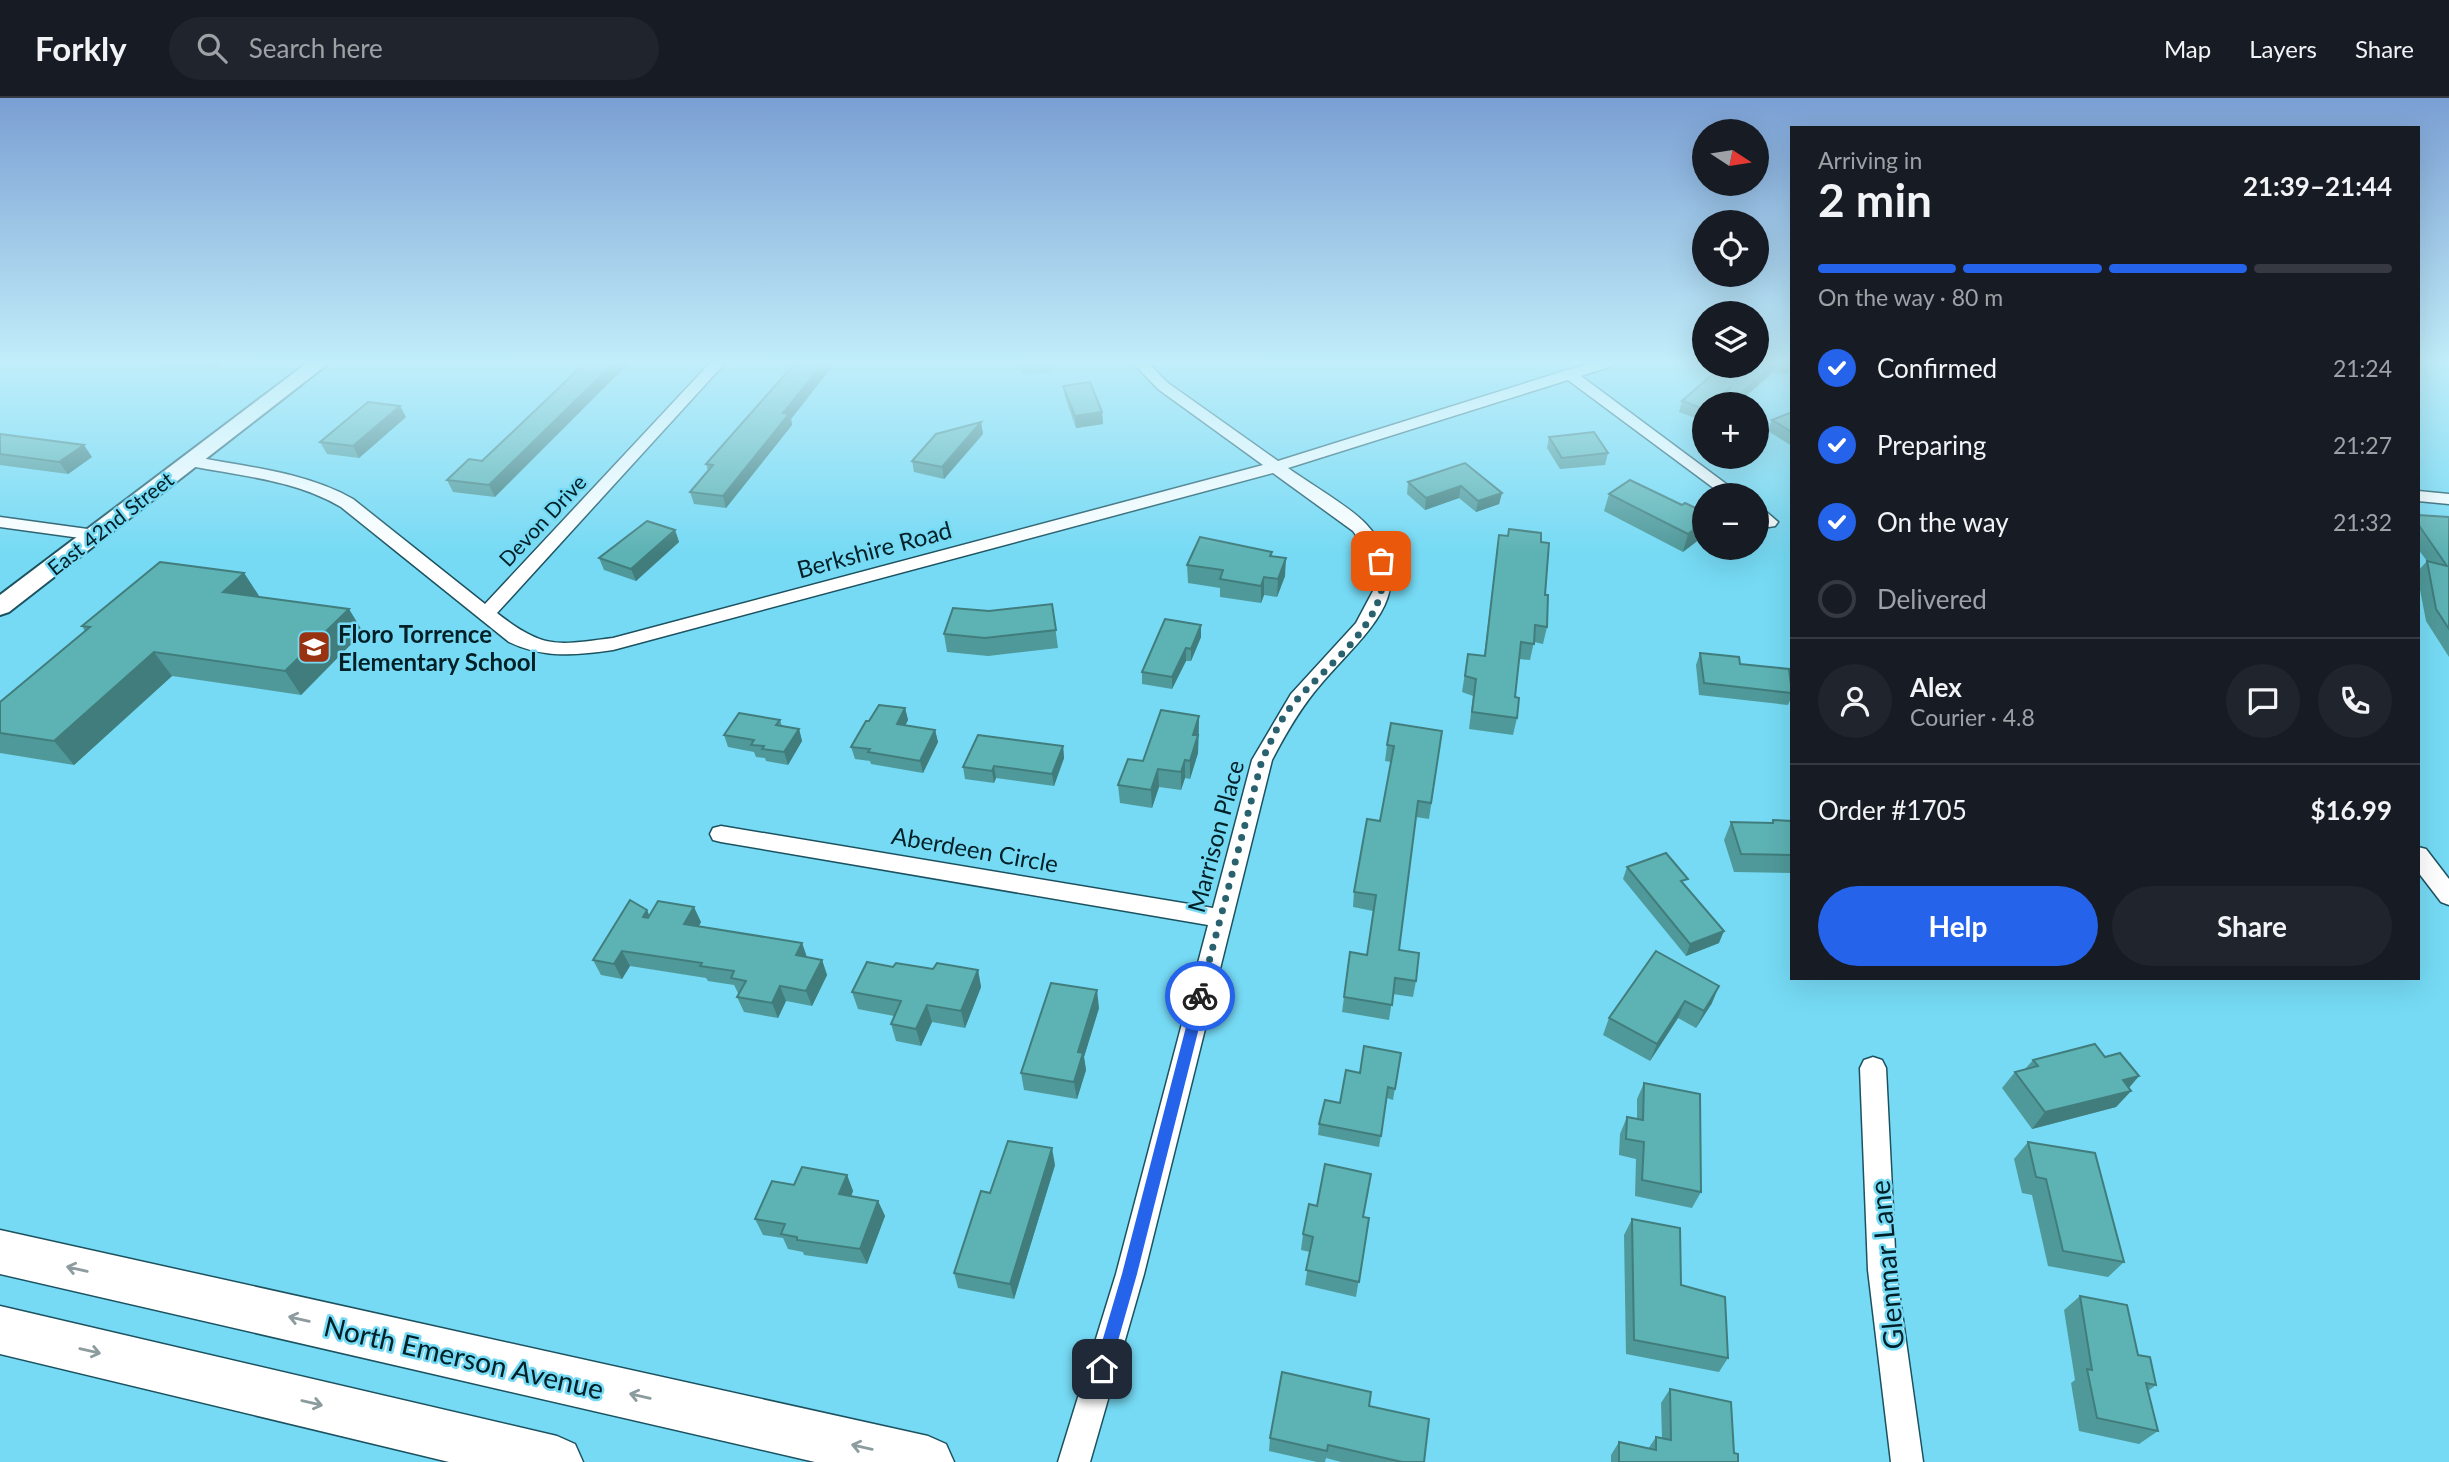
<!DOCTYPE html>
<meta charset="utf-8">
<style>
:root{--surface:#171b24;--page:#20242c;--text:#f1f3f6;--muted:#9ea1a6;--line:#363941;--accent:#2563eb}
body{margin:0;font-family:Lato,sans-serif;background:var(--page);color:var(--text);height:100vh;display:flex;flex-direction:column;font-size:26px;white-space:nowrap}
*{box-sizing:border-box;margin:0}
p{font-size:23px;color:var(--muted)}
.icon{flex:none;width:38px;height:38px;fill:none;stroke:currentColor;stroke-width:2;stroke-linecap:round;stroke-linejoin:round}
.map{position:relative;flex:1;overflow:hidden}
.panel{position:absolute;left:1790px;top:28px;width:630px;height:854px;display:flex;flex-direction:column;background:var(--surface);border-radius:0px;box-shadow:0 7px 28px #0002}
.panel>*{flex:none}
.needle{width:46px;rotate:102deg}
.controls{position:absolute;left:1692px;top:21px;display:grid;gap:14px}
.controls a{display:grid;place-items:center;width:77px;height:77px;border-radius:50%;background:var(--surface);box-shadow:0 7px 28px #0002;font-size:35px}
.pin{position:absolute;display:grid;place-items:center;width:60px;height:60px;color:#fff;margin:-30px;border-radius:14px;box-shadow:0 4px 10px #0006}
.courier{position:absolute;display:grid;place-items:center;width:70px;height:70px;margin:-35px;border:5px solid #2563eb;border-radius:50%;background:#fff;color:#222;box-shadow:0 2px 9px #0007}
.summary em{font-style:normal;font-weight:700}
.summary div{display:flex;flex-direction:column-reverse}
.summary{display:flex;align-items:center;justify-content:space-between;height:119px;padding:0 28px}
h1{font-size:46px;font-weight:700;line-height:52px}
.bar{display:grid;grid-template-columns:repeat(4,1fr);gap:10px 7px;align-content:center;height:84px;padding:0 28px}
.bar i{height:9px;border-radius:5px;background:var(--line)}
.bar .current{background:var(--accent)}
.bar p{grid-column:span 4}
.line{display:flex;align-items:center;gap:18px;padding:0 28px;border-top:2px solid var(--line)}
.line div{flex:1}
.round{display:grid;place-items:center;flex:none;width:74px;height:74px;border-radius:37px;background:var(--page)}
ol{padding:0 28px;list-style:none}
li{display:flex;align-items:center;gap:21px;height:77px}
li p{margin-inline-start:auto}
li .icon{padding:7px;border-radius:50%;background:var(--accent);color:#fff;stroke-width:4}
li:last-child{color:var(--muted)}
li i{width:38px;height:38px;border:4px solid var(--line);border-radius:50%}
.primary-button{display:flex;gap:14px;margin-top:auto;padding:14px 28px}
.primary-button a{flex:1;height:80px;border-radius:42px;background:var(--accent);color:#fff;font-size:28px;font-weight:700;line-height:80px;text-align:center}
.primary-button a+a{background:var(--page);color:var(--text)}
header{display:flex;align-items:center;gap:42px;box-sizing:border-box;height:98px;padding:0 35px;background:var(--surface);border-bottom:2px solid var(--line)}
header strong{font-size:33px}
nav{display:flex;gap:38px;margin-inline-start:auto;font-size:24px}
.search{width:490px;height:63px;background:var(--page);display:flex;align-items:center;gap:18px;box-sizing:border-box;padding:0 24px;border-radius:38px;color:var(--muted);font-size:26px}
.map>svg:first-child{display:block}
</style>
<header>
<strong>Forkly</strong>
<div class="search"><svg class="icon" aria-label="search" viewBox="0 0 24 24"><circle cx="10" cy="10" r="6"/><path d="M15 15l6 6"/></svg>Search here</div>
<nav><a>Map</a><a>Layers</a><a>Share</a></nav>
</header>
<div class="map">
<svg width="2449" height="1364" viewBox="0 0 2449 1364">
<rect width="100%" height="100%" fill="#76daf4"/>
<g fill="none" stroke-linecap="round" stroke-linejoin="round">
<defs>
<g id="minor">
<path d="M710 265H725L497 515C544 552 557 547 613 540L1263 367 1158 291 1133 265H1148L1168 285 1278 363 1564 273 1593 265H1614L1612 268 1581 278 1741 397H1723L1568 282 1288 370C1310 386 1348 407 1366 426 1427 492 1363 536 1321 586 1301 609 1286 635 1272 662L1144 1176 1090 1364H1058L1116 1176 1208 827 721 744 713 742 710 736 713 730 721 728 1213 810 1252 662 1291 596 1356 525 1373 493 1374 474 1367 453 1353 433 1273 375 613 552C576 557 544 561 509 544L341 409C295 382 242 378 190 368L182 363 190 358C245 369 303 373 353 401L485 506Z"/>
<path d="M2418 393 2449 396V406L2418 403Z"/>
<path d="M1757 410 1763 411 1778 424 1775 428 1769 429 1757 423Z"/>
<path d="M0 419 95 432 104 437 95 442 0 429Z"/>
<path d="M2418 749 2426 751 2449 781V807L2441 804 2418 774Z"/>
<path d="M1873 959 1882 962 1886 970 1896 1172 1923 1364H1891L1868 1172 1860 970 1864 962Z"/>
</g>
<path id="tertiary" d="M307 265H329L9 514 0 517V497Z"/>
<g id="primary">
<path d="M0 1132 928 1338 946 1346 954 1364H815L0 1176Z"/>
<path d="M0 1208 557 1338 575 1346 583 1364H449L0 1256Z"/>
</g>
</defs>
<use href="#minor" stroke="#1c5260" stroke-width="3"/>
<use href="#tertiary" stroke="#1c5260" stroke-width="4"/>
<use href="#primary" stroke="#1c5260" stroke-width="3"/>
<use href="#minor" fill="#fff" fill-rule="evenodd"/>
<use href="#tertiary" fill="#fff" fill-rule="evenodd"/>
<use href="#primary" fill="#fff" fill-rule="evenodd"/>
</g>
<g fill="#50999a">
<path d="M136 265H223L212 272Z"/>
<path d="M795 265H835L791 321 792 327 726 410 694 406 690 394 708 373 706 366Z"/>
<path d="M1020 265H1050L1051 274 1022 276Z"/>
<path d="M1757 265H1792L1787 277 1773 274 1737 306H1722L1723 305 1721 306H1704V321L1703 323 1679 314 1682 303 1736 282Z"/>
<path d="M1063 288 1102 314 1103 326 1076 330 1065 299Z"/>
<path d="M1792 314V348L1768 333 1772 322Z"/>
<path d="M406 319 359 360 327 356 320 344Z"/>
<path d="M981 324 983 336 944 381 914 374 912 363Z"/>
<path d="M0 336 92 359 68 376 0 367Z"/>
<path d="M1549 339 1608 355 1605 367 1560 371 1547 350Z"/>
<path d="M482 363 495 399 453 394 447 382Z"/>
<path d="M1465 365 1502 395 1499 406 1476 414 1459 400 1425 412 1407 396 1408 384Z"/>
<path d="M1609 396 1682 407 1704 414 1683 454 1604 413Z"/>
<path d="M2418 417 2449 419V559L2426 523 2418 481V473L2427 463 2418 451Z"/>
<path d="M675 432 679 444 636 483 604 472 599 460Z"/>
<path d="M1499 437 1541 444 1547 529 1543 546 1534 544 1530 562 1519 561 1515 599 1517 620 1513 637 1469 631 1473 598 1462 594 1468 556 1484 558Z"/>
<path d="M1272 458 1285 478 1277 499 1264 497 1261 505 1220 499V490L1188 485 1187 467Z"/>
<path d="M244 475 259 498 363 534 301 597 172 578 74 667 0 655V604L85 533 82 528Z"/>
<path d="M1052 506 1058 550 988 558 947 554 944 536 989 513Z"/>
<path d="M1201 527V539L1191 563H1186L1172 591 1142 586V574Z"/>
<path d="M1700 555 1792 590V598L1788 607 1699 597 1696 567Z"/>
<path d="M905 610 908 622 905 627 935 632 938 644 923 675 871 666 870 663 855 661 851 649 869 623Z"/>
<path d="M1199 618 1198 655 1190 681 1185 680 1181 692 1159 689 1152 710 1120 705 1118 687 1143 663Z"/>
<path d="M780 622 782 628 799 631 802 643 788 667 766 663 765 660 756 659 754 654 728 649 724 637Z"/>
<path d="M1442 633 1429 721 1416 719 1399 852 1416 883 1413 899 1393 896 1389 922 1342 914 1344 899 1367 857 1373 813 1353 809 1354 794 1380 723 1391 664 1385 663 1387 647Z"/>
<path d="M1063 648 1064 660 1054 688 996 680 994 685 965 681 963 669Z"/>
<path d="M1773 722 1792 723V775L1734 774 1724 742 1731 724 1772 725Z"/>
<path d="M1627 769 1686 788 1719 845 1686 858 1623 781Z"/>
<path d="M650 818 701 824 699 828 802 845 807 859 822 862 827 877 812 908 786 903 778 920 744 914 737 899 739 895H738L734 887 708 883 706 880 630 868 622 881 601 877 593 862Z"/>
<path d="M1656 853 1712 905 1696 930 1678 920 1650 963 1603 937 1609 920Z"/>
<path d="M893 869 978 872 981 889 965 930 932 924 921 948 896 943 891 926 894 918 858 911 852 894Z"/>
<path d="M1099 910 1084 959 1086 972 1077 1001 1024 992 1021 975Z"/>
<path d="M1401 955 1393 1002 1387 1000 1379 1049 1318 1037 1319 1026 1340 1005 1360 975Z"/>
<path d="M2105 959 2139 978 2129 990 2131 993 2116 1009 2032 1031 2002 990 2015 974 2025 971 2033 962Z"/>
<path d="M1644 985 1701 1094 1692 1110 1635 1098 1636 1061 1619 1057 1620 1036 1627 1019 1637 1021V1001Z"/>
<path d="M2028 1044 2124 1164 2108 1179 2048 1168 2032 1097 2022 1095 2014 1061Z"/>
<path d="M1055 1067 1014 1201 958 1190 954 1175 990 1095Z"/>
<path d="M847 1077 853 1093 851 1098 878 1103 885 1118 867 1166 804 1157 803 1154 788 1151 783 1140 763 1137 755 1121 794 1087Z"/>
<path d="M1364 1119 1369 1120 1356 1199 1305 1187 1310 1154 1301 1152 1303 1136Z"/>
<path d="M1632 1121 1681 1187 1728 1260 1719 1274 1626 1256 1624 1137Z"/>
<path d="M2080 1198 2138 1257 2156 1287 2148 1293 2158 1333 2139 1346 2079 1333 2071 1285 2075 1282 2064 1212Z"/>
<path d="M1670 1291 1734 1355 1738 1364H1611V1357L1619 1344 1648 1351 1656 1339 1662 1340 1661 1305Z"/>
<path d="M1369 1308 1424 1364H1341L1326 1360 1325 1364H1317L1269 1353 1270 1340Z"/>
</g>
<g fill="#417d7d">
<path d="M207 265H223L212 272Z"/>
<path d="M614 265H629L495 399 489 387Z"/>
<path d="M823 265H835L791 321 792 327 726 410 723 398 783 315Z"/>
<path d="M1775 265H1776L1773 274 1737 306H1730L1731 304Z"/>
<path d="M1792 265V270L1787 277 1790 266Z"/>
<path d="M1731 289 1724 298 1721 306H1712Z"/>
<path d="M400 308 406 319 359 360 353 348Z"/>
<path d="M1102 314 1103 326 1076 330 1075 318Z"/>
<path d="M981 324 983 336 944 381 942 369Z"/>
<path d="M84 347 92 359 68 376 59 364Z"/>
<path d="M1461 388 1459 400 1425 412 1426 400Z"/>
<path d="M1502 395 1499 406 1476 414 1478 403Z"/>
<path d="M1704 424V438L1683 454 1688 436Z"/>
<path d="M675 432 679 444 636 483 631 471Z"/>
<path d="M1286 460 1285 478 1277 499 1278 481Z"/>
<path d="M244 475 259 498 223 494Z"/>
<path d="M1264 479V497L1261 505V488Z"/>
<path d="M349 511 363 534 301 597 285 573Z"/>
<path d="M1201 527V539L1191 563V551Z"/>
<path d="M1186 550V563L1172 591V579Z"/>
<path d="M154 554 172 578 74 667 54 643Z"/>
<path d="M905 610 908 622 900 638 897 626Z"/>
<path d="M1199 618 1198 655 1190 681V663L1193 637Z"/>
<path d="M799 631 802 643 788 667 784 654Z"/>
<path d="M935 632 938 644 923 675 920 663Z"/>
<path d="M1063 648 1064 660 1054 688 1052 676Z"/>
<path d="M1185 662V680L1181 692V674Z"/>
<path d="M994 668 996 680 994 685 992 673Z"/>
<path d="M1158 671 1159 689 1152 710 1151 692Z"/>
<path d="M694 809 701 824 691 841 684 826Z"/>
<path d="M647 812 654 828 643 819Z"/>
<path d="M1724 833 1719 845 1686 858 1690 846Z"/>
<path d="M802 845 807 860 796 857Z"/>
<path d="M622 853 630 868 622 881 614 866Z"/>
<path d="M822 862 827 877 812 908 806 893Z"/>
<path d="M978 872 981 889 965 930 961 913Z"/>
<path d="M780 888 786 903 778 920 772 905Z"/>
<path d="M1719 888 1712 905 1696 930 1704 913Z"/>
<path d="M1097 892 1099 910 1084 959 1086 972 1077 1001 1074 984 1078 954Z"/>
<path d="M1685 903 1678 920 1650 963 1657 946Z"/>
<path d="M927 907 932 924 921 948 916 931Z"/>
<path d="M2139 978 2125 994 2131 993 2116 1009 2032 1031 2045 1014 2123 982Z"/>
<path d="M1052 1050 1055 1067 1014 1201 1010 1186Z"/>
<path d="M847 1077 853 1093 846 1112 839 1096Z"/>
<path d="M878 1103 885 1118 867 1166 860 1151Z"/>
</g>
<g fill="#5db2b3" stroke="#417d7d" stroke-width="2">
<path d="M585 265H614L489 387 447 382 469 361 482 363Z"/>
<path d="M795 265H823L783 315 789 316 723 398 690 394 713 367 706 366Z"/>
<path d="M1757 265H1775L1731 304 1724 298 1731 289 1712 306H1704V311L1682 303 1714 275 1736 282 1746 268H1757Z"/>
<path d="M1090 284 1102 314 1075 318 1063 288Z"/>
<path d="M368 304 400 308 353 348 320 344Z"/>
<path d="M1792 314V334L1772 322Z"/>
<path d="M981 324 942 369 912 363 936 336Z"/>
<path d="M1594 334 1608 355 1562 360 1549 339Z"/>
<path d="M0 336 84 347 59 364 0 356Z"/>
<path d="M1465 365 1502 395 1478 403 1461 388 1426 400 1408 384Z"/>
<path d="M1630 382 1682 407 1685 405 1704 414V424L1688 436 1609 396Z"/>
<path d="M2418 417 2449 419V531L2436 511 2427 463 2447 468 2418 426Z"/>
<path d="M647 423 675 432 631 471 599 460Z"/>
<path d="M1509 431 1541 435V444L1549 445 1545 497H1548L1547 529 1535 527 1534 546 1521 544 1515 599 1519 600 1517 620 1472 614 1476 581 1465 578 1468 556 1485 558 1499 437 1508 438Z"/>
<path d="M1200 439 1272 454 1270 458 1286 460 1278 481 1264 479 1261 488 1220 481 1223 472 1187 467Z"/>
<path d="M160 464 244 475 223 494 349 511 285 573 154 554 54 643 0 635V604L90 529 82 528Z"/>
<path d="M1052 506 1056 532 985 540 944 536 953 510 989 513Z"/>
<path d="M1165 521 1201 527 1191 551 1186 550 1172 579 1142 574Z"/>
<path d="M1700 555 1739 559 1740 566 1789 571 1792 595 1704 585Z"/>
<path d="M879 607 905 610 897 626 935 632 920 663 868 654 870 651 851 649 866 623H869Z"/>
<path d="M1161 612 1199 618 1193 637H1198L1190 663 1185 662 1181 674 1158 671 1151 692 1118 687 1128 661 1143 663Z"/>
<path d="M739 615 780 622 776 627 799 631 784 654 762 651 764 648 751 647 754 642 724 637Z"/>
<path d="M1391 625 1442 633 1431 705 1418 703 1399 852 1419 855 1416 883 1395 880 1392 907 1344 899 1350 854 1367 857 1376 797 1354 794 1367 721 1380 723 1394 648 1387 647Z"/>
<path d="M978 637 1063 648 1052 676 994 668 992 673 963 669Z"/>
<path d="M1773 722 1792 723V757L1741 756 1731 724 1773 725Z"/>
<path d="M1666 755 1688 781 1681 783 1724 833 1690 846 1627 769Z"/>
<path d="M630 802 647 812 643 819 648 820 658 803 694 809 684 826 802 845 796 857 822 862 806 893 780 888 772 905 737 899 746 883 731 880 734 873 700 868 702 865 622 853 614 866 593 862Z"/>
<path d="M1656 853 1719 888 1704 913 1685 903 1657 946 1609 920Z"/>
<path d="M867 864 893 869 896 865 933 871 937 865 978 872 961 913 927 907 916 931 891 926 901 903 852 894Z"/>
<path d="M1051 885 1097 892 1078 954 1083 955 1074 984 1021 975Z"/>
<path d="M2095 946 2105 959 2120 955 2139 978 2123 982 2131 993 2045 1014 2015 974 2038 968 2033 962Z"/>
<path d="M1364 948 1401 955 1395 991 1388 989 1381 1038 1319 1026 1325 1002 1340 1005 1346 972 1360 975Z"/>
<path d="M1644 985 1700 996 1701 1094 1642 1082 1644 1044 1626 1041 1627 1019 1643 1022Z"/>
<path d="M1008 1043 1052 1050 1010 1186 954 1175 981 1093 990 1095Z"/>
<path d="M2028 1044 2095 1055 2124 1164 2063 1153 2046 1081 2036 1079Z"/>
<path d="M1325 1066 1371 1076 1363 1119 1369 1120 1359 1184 1306 1172 1313 1139 1303 1136 1309 1106 1317 1108Z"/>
<path d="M802 1069 847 1077 839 1096 878 1103 860 1151 797 1142V1139L781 1136 785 1126 755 1121 772 1083 794 1087Z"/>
<path d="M1632 1121 1680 1130 1681 1187 1725 1199 1728 1260 1634 1242Z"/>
<path d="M2080 1198 2127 1207 2138 1257 2150 1259 2156 1287 2146 1285 2158 1333 2097 1320 2087 1271 2092 1272Z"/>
<path d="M1282 1274 1371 1294 1369 1308 1429 1321 1424 1364H1402L1328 1347 1327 1353 1270 1340Z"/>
<path d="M1670 1291 1731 1304 1734 1355 1738 1356V1364H1619V1344L1656 1352V1339L1671 1342Z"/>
</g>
<defs><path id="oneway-shaft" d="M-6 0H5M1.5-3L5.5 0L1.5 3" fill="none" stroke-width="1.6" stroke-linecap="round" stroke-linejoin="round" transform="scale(1.75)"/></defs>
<g stroke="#8c9b9e">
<use href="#oneway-shaft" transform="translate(77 1171) rotate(-167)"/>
<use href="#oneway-shaft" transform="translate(299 1221) rotate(-167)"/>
<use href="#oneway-shaft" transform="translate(90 1253) rotate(13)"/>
<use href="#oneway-shaft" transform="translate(640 1298) rotate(-167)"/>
<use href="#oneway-shaft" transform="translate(312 1305) rotate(13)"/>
<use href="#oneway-shaft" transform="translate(862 1349) rotate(-167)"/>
</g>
<linearGradient id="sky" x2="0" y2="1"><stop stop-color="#7a9fd3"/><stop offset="0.58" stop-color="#c1eefa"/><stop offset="1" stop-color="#c1eefa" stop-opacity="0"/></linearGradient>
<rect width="2449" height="456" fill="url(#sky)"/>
<path fill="#2563eb" d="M1200 892 1207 898 1137 1176 1110 1271 1108 1277 1102 1279 1097 1277 1094 1271 1122 1176 1194 898Z"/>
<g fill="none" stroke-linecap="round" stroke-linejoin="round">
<path stroke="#29616f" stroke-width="7" stroke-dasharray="0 12.6" d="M1200 898 1262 662C1271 644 1278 625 1290 610 1323 568 1395 523 1381 463"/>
</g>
<defs>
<symbol id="school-square" viewBox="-11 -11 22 22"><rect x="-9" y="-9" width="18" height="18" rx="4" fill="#993211" stroke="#76daf4"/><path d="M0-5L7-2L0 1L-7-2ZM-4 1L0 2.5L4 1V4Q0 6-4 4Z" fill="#fff"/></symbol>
</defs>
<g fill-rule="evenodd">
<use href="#school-square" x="295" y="530" width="38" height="38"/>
</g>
<g text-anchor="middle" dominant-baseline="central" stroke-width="5" stroke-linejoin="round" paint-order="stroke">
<g font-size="21" fill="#002027" stroke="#76daf4">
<text transform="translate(542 422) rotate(-47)">Devon Drive</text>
<text transform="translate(110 425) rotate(-38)">East 42nd Street</text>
</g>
<g font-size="24" fill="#002027" stroke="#76daf4">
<text transform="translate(874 451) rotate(-15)">Berkshire Road</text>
<text transform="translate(1215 738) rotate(-75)">Marrison Place</text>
<text transform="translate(975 751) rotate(10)">Aberdeen Circle</text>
</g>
<g font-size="24" font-weight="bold" fill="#002027" stroke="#76daf4" text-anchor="start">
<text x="338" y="535">Floro Torrence<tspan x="338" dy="28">Elementary School</tspan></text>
</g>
<g font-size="28" fill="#002027" stroke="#76daf4">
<text transform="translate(1886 1167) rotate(-95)">Glenmar Lane</text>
<text transform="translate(464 1259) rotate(13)">North Emerson Avenue</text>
</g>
</g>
</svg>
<div class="controls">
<a><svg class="needle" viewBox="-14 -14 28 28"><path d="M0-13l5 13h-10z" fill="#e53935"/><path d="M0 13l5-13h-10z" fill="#9ea1a6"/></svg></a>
<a><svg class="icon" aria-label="locate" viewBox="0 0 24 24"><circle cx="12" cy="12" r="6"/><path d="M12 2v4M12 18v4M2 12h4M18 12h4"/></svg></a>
<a><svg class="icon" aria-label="layers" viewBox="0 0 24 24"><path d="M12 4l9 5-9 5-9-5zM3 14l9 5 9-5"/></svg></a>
<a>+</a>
<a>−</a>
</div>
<div class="pin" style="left:1381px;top:463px;background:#ea580c"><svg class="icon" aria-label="bag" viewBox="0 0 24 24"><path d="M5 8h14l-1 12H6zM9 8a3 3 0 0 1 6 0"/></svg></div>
<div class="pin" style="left:1102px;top:1271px;background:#1f2937"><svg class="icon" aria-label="home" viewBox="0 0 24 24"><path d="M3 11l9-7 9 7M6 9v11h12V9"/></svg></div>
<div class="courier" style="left:1200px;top:898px"><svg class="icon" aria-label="bike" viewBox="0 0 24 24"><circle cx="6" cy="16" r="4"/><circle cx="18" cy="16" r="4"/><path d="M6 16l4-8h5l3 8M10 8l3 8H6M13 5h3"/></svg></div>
<section class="panel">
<div class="summary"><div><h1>2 min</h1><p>Arriving in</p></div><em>21:39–21:44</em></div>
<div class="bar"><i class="current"></i><i class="current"></i><i class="current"></i><i></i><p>On the way · 80 m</p></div>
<ol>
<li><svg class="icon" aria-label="check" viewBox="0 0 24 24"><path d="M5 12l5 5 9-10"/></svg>Confirmed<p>21:24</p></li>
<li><svg class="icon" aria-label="check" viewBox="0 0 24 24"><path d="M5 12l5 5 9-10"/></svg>Preparing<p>21:27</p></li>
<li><svg class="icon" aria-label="check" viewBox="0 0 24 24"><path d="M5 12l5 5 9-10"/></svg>On the way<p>21:32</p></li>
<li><i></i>Delivered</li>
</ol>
<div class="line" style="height:126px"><a class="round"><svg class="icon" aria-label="person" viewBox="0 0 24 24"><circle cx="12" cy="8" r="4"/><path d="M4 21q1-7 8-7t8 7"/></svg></a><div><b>Alex</b><p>Courier · 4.8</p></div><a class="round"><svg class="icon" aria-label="chat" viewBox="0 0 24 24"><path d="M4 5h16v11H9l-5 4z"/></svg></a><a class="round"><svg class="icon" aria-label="phone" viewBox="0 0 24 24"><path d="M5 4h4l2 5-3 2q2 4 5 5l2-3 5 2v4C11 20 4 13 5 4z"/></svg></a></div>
<div class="line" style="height:91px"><div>Order #1705</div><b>$16.99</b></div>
<div class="primary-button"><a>Help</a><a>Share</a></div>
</section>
</div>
